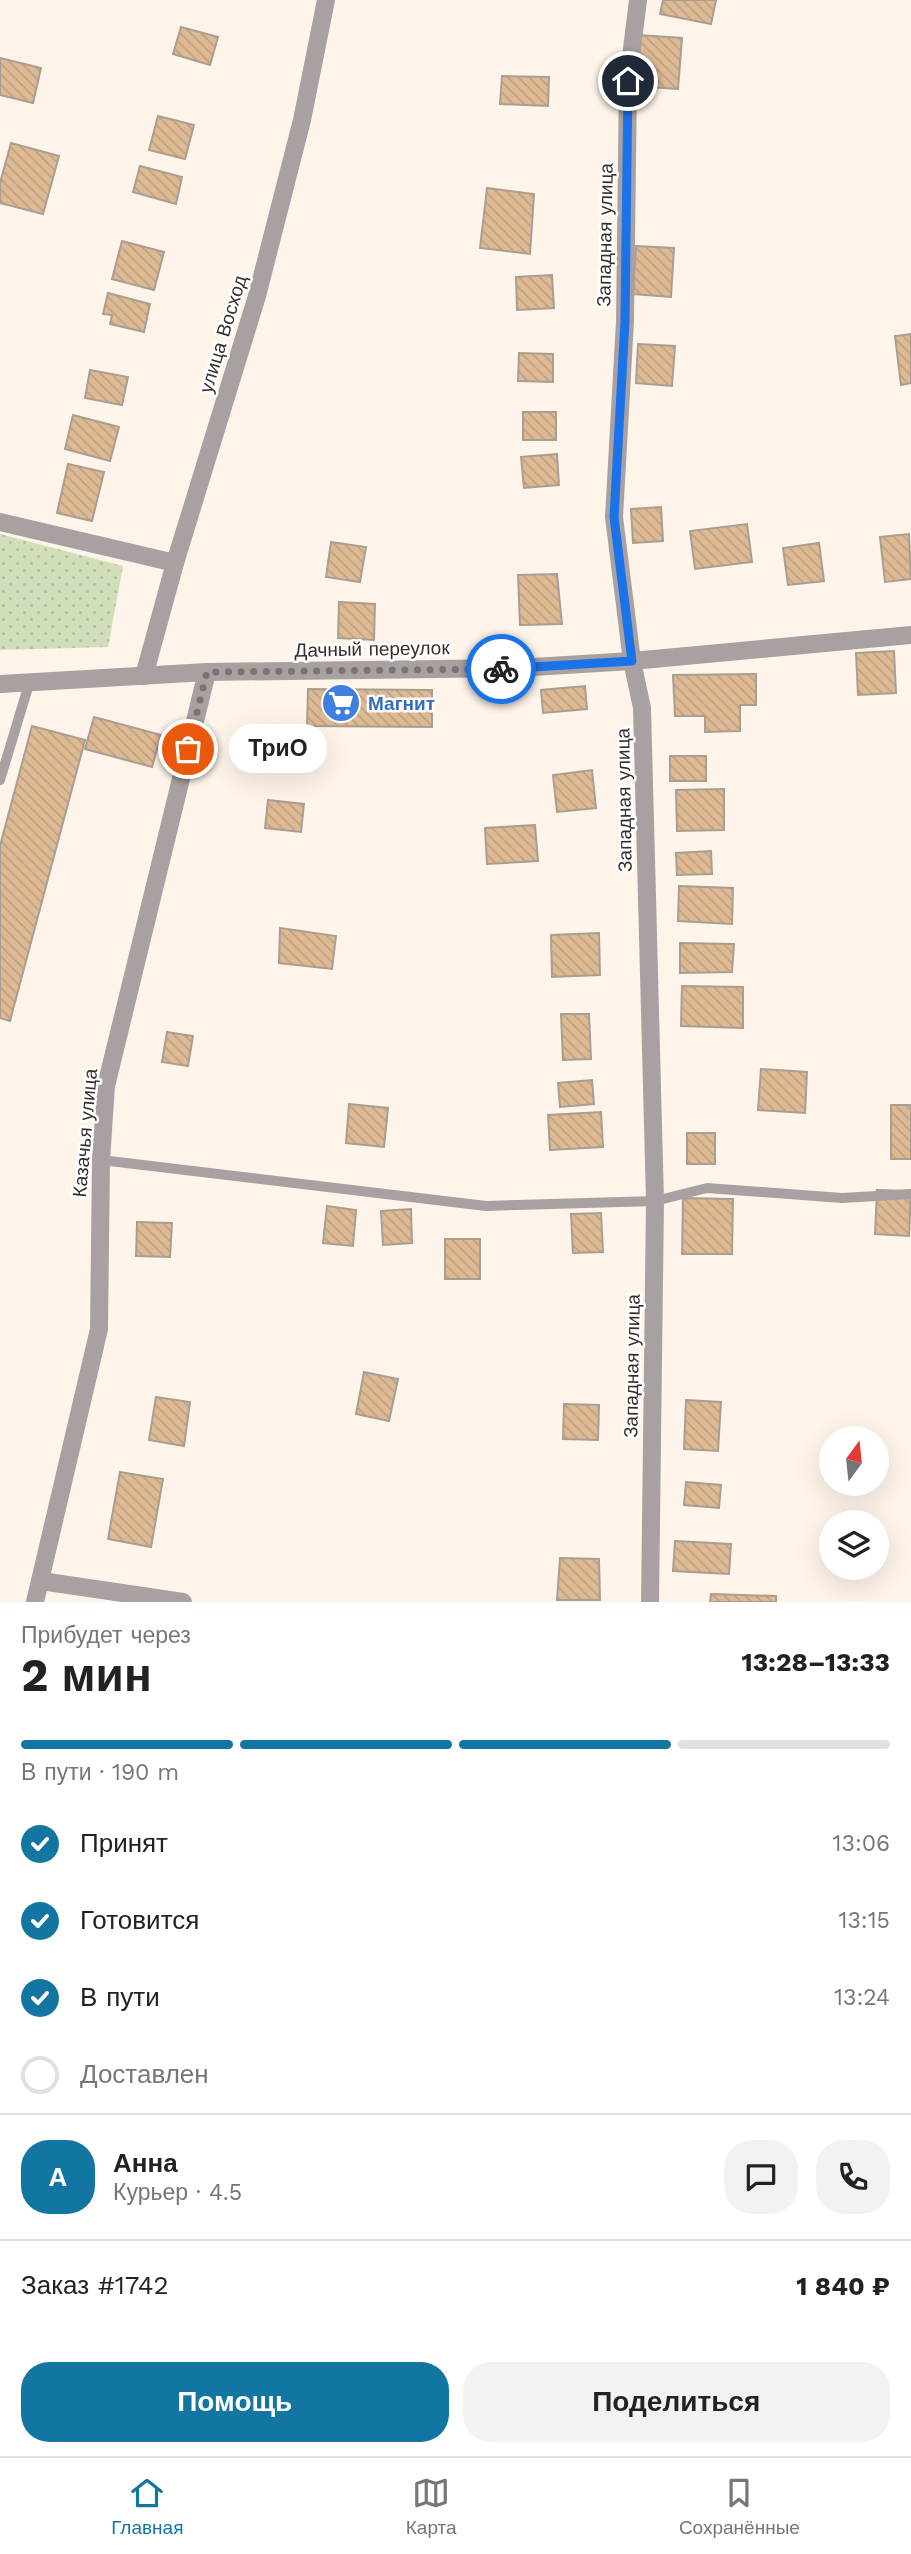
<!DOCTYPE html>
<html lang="ru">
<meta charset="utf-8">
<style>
:root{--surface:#fff;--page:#f2f2f2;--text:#222;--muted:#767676;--line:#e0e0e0;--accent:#1376a2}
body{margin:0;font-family:"Work Sans",sans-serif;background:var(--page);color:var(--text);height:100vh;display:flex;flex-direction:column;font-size:26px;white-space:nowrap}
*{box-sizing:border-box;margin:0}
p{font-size:23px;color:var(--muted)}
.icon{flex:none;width:38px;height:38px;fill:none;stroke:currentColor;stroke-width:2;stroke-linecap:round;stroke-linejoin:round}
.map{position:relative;height:1602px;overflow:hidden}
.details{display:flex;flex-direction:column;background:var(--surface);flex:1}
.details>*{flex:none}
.needle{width:46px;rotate:15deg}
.fabs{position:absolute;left:819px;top:1426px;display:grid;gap:14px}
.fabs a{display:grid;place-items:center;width:70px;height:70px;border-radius:50%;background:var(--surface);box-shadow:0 7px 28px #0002;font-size:35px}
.pin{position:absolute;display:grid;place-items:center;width:60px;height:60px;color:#fff;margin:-30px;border:4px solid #fff;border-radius:50%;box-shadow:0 2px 7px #0007}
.courier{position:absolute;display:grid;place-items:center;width:70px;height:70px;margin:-35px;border:5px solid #1a73e8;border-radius:50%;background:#fff;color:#222;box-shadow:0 2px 9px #0007}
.bubble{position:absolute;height:49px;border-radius:24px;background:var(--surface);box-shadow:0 7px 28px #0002;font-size:23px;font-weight:700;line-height:49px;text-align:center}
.overview em{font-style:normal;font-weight:700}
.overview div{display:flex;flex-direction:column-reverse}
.overview{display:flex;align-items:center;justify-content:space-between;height:119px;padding:0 21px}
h1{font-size:46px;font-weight:700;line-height:52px}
.bar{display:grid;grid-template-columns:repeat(4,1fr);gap:10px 7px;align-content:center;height:84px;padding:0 21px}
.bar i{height:9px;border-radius:5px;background:var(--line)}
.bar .selected{background:var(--accent)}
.bar p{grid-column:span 4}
.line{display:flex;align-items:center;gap:18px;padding:0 21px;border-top:2px solid var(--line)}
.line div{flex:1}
.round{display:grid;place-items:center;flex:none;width:74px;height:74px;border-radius:28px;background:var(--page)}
ol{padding:0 21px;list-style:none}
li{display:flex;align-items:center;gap:21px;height:77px}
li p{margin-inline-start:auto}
li .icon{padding:7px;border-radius:50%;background:var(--accent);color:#fff;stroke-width:4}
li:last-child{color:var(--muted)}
li i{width:38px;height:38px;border:4px solid var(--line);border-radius:50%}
.button{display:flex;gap:14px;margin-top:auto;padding:14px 21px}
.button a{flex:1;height:80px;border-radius:28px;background:var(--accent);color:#fff;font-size:28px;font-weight:700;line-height:80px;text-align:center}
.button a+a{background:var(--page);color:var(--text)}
.tabs{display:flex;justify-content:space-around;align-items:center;height:98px;border-top:2px solid var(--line);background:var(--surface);font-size:19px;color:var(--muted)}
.tabs a{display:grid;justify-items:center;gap:4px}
.tabs .selected{color:var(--accent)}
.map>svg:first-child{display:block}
</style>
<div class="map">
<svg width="911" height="1602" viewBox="0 0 911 1602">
<defs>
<pattern id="garden-dots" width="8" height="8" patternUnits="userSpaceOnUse" patternTransform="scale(1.75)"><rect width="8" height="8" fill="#d1deba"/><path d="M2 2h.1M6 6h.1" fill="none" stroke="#b4bfa0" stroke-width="1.8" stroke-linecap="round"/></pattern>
<pattern id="building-back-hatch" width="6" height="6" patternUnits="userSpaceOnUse" patternTransform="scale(1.75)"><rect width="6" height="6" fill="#deba94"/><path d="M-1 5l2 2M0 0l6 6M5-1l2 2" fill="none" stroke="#bfa080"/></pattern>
</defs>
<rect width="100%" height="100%" fill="#fef4ea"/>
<path fill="url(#garden-dots)" d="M0 534 123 566 108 647 0 650Z"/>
<g fill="url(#building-back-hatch)" stroke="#aa9e92" stroke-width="2">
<path d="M663 0H716L711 24 660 14Z"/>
<path d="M181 27 218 37 210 65 173 54Z"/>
<path d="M638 35 682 38 678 89 634 86Z"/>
<path d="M0 58 41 68 33 103 0 95Z"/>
<path d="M502 76 549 77 548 106 500 104Z"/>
<path d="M158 116 194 125 185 159 149 150Z"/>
<path d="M11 143 59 156 43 214 0 203V183Z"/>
<path d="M140 166 182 177 176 204 133 192Z"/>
<path d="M487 188 534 194 530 254 480 248Z"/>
<path d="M122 241 164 252 154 290 112 279Z"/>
<path d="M636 246 674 248 671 297 633 294Z"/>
<path d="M552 275 554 308 517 310 516 277Z"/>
<path d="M108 293 150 304 144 332 110 324 112 315 103 314Z"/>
<path d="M911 334V383L901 385 895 336Z"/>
<path d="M638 344 675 346 672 386 636 383Z"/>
<path d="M519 353 553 354V382L518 381Z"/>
<path d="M90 370 128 377 122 405 85 398Z"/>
<rect x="523" y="412" width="33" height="28"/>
<path d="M73 415 119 427 110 461 65 449Z"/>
<path d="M557 454 559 485 524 488 521 457Z"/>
<path d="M68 464 104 472 92 521 57 513Z"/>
<path d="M661 507 663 541 633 543 631 509Z"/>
<path d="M747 524 752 562 695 569 690 531Z"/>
<path d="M909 534 911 579 885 582 880 537Z"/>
<path d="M331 542 366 547 360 582 326 577Z"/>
<path d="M819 543 824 581 788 585 783 548Z"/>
<path d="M557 574 562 624 520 625 518 575Z"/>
<path d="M339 602 375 604 374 640 338 638Z"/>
<path d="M894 651 896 693 858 695 856 653Z"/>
<path d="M756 674V705H740V731L705 732V716H675L673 675Z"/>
<path d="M585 686 587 709 543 713 541 690Z"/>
<path d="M308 689 432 690V727L307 726Z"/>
<path d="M94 717 161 735 152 767 85 749Z"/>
<path d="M32 726 85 740 10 1021 0 1018V846Z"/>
<rect x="670" y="756" width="36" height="25"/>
<path d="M592 770 596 808 557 812 553 775Z"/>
<path d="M724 789V830L677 831 676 790Z"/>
<path d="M268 800 304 804 301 832 265 828Z"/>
<path d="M535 825 538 861 487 864 485 828Z"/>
<path d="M711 851 712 874 677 875 676 853Z"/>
<path d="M679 886 733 888 732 924 678 921Z"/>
<path d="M280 928 336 936 332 969 279 963Z"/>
<path d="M599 933 600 975 552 977 551 935Z"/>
<path d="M680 943 734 944 732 972 680 973Z"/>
<path d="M682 986 743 987V1028L681 1026Z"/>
<path d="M561 1014H589L591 1059 563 1060Z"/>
<path d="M167 1032 193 1036 188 1066 162 1062Z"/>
<path d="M761 1069 807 1072 805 1113 758 1110Z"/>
<path d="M592 1080 594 1104 560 1107 558 1083Z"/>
<path d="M349 1104 388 1108 384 1147 346 1143Z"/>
<rect x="891" y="1105" width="20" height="54"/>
<path d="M601 1112 603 1147 550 1150 548 1115Z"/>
<rect x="687" y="1133" width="28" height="31"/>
<path d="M877 1190 911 1191 909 1236 875 1234Z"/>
<path d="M683 1198 733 1199 732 1254H682Z"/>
<path d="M327 1206 356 1210 353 1246 323 1243Z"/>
<path d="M411 1209 412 1243 383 1245 381 1211Z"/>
<path d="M601 1213 603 1252 573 1253 571 1214Z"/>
<path d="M137 1222 172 1223 170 1257 136 1256Z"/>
<rect x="445" y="1239" width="35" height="40"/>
<path d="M364 1372 398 1379 389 1421 356 1414Z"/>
<path d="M156 1397 190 1402 184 1446 149 1440Z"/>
<path d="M686 1400 721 1402 718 1451 684 1449Z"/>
<path d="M564 1404 599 1405 598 1440 563 1439Z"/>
<path d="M120 1472 163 1479 151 1547 108 1539Z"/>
<path d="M686 1482 721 1485 719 1508 684 1505Z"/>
<path d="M675 1541 731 1544 729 1574 673 1571Z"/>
<path d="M560 1558 599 1559 600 1600H557Z"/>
<path d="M711 1594 776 1596V1602H710Z"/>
</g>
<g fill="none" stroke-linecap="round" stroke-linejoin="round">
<g stroke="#a9a1a1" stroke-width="10">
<path d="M0 780 29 684"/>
<path d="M101 1160 486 1206 655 1201 707 1188 842 1198 911 1194"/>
</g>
<g stroke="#a9a1a1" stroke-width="18">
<path d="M638 0 628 81 625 321 614 517 632 661 642 708 655 1201 650 1602"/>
<path d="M0 522 175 563"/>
<path d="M144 676 175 563 257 296 302 120 326 0"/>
<path d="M0 684 207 672 516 668 632 661 911 635"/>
<path d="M41 1581 183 1602"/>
<path d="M35 1602 99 1329 101 1160 106 1086 207 672"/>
</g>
</g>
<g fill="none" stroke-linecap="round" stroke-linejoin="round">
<path stroke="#7b746d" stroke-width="7" stroke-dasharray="0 12.6" d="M188 749 207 672 501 669"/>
<path stroke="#1a73e8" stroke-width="9" d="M501 669 632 661 614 517 625 321 628 81"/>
</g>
<defs>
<symbol id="supermarket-disc" viewBox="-11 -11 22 22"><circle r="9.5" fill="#3f7fe0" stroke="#fff"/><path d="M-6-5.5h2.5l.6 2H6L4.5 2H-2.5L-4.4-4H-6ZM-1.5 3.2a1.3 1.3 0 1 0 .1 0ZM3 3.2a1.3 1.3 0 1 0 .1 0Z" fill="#fff"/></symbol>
</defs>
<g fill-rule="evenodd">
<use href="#supermarket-disc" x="319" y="681" width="44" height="44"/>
</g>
<g text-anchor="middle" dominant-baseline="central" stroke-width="5" stroke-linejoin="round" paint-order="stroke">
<g font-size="19" fill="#342f2a" stroke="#fff">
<text transform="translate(605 235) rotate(-89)">Западная улица</text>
<text transform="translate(223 334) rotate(-73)">улица Восход</text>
<text transform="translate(372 649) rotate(-1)">Дачный переулок</text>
<text transform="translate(624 800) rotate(-91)">Западная улица</text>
<text transform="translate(85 1133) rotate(-85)">Казачья улица</text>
<text transform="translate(632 1366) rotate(-89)">Западная улица</text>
</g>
<g font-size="19" font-weight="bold" fill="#366cbe" stroke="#fff" text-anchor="start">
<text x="368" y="703">Магнит</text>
</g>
</g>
</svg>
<div class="fabs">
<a><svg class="needle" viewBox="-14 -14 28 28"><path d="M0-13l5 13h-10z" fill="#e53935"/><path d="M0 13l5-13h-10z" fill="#767676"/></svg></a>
<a><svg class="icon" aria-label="layers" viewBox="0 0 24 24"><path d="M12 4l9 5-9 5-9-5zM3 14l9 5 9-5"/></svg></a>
</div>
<div class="pin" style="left:188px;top:749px;background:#ea580c"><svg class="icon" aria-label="bag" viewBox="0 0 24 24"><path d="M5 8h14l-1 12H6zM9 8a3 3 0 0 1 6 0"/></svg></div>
<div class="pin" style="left:628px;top:81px;background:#1f2937"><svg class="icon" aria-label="home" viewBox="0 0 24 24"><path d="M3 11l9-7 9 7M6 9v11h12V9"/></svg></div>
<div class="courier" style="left:501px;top:669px"><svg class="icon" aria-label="bike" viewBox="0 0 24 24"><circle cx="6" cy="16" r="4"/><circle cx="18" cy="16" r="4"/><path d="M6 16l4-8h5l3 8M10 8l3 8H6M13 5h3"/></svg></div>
<div class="bubble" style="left:229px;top:724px;width:98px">ТриО</div>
</div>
<section class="details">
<div class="overview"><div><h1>2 мин</h1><p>Прибудет через</p></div><em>13:28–13:33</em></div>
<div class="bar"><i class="selected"></i><i class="selected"></i><i class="selected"></i><i></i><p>В пути · 190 m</p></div>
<ol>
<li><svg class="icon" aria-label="check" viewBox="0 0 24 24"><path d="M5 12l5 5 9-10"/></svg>Принят<p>13:06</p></li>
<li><svg class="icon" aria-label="check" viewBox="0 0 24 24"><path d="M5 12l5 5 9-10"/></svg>Готовится<p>13:15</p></li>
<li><svg class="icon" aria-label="check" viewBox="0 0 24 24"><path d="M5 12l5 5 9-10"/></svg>В пути<p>13:24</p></li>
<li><i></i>Доставлен</li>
</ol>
<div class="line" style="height:126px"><b class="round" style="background:var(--accent);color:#fff">А</b><div><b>Анна</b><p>Курьер · 4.5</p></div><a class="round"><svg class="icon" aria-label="chat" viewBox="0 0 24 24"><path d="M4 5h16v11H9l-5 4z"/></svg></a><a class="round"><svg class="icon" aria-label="phone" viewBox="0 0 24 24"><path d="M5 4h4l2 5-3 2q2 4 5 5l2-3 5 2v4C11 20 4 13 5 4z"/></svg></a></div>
<div class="line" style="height:91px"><div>Заказ #1742</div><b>1 840 ₽</b></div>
<div class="button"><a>Помощь</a><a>Поделиться</a></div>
</section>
<nav class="tabs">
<a class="selected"><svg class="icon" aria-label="home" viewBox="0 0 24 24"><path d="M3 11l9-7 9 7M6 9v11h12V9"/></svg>Главная</a>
<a><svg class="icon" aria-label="map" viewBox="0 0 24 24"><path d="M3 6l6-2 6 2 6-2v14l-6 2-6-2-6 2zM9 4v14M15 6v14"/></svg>Карта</a>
<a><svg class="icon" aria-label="saved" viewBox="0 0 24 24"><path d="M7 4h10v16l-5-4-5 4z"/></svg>Сохранённые</a>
</nav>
